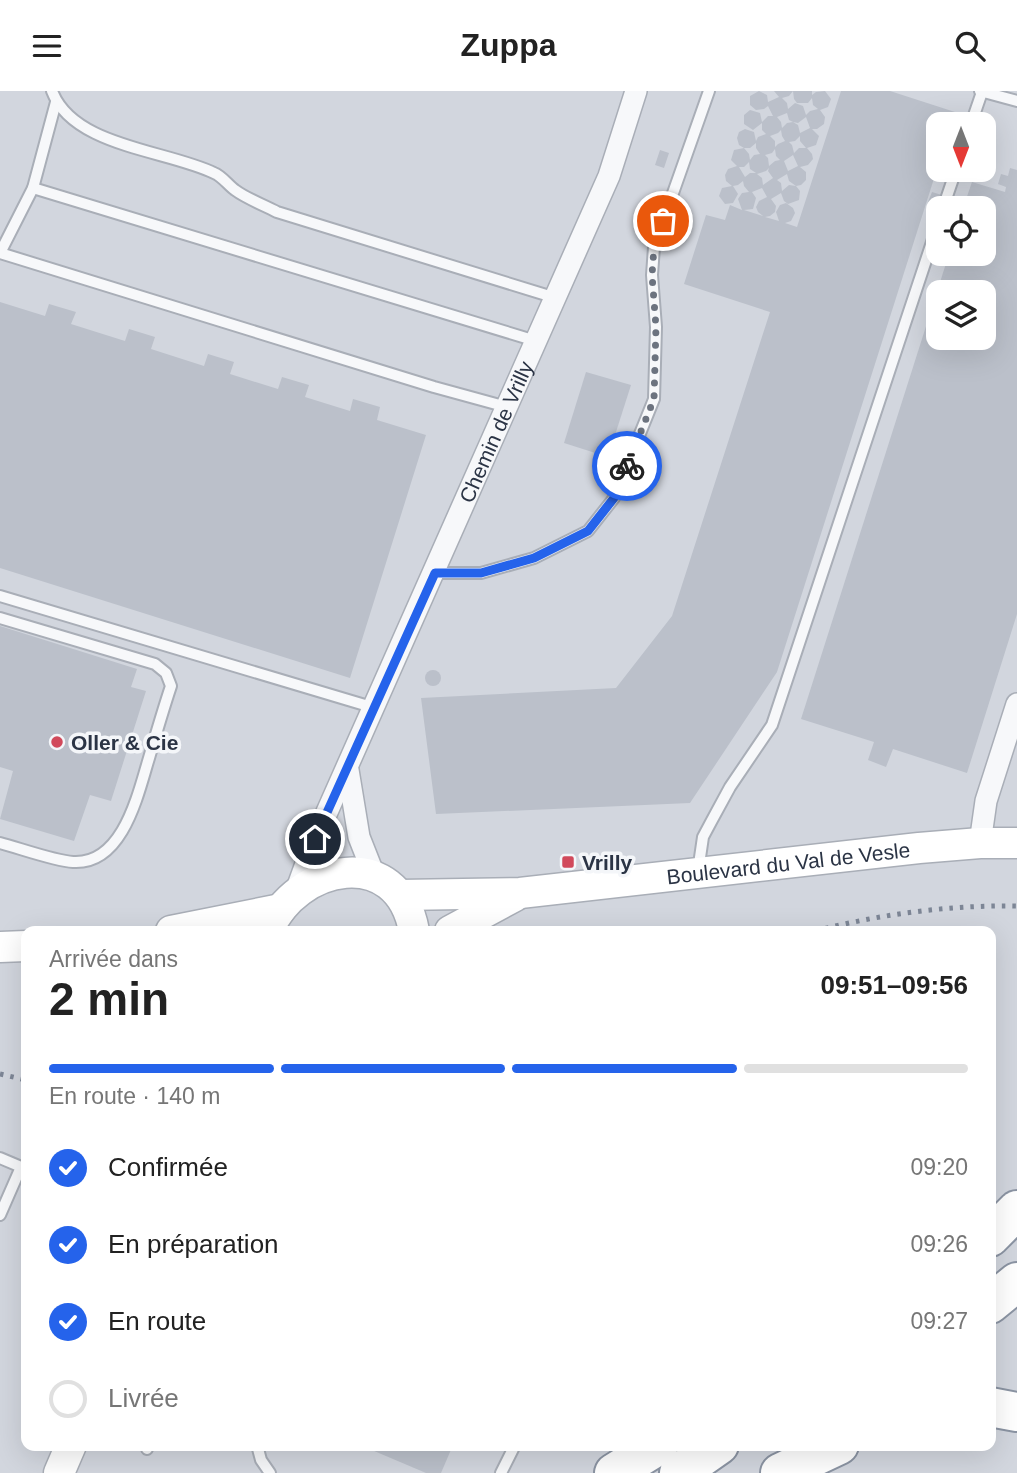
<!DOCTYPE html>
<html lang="fr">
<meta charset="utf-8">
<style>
:root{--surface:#fff;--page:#f6f6f6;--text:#222;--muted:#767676;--line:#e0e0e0;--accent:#2563eb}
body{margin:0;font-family:Helvetica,sans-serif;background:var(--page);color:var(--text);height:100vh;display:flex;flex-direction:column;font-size:26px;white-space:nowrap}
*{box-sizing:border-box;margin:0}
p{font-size:23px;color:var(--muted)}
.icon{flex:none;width:38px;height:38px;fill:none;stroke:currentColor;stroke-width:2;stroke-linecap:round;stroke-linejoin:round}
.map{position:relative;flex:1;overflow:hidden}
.details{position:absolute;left:21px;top:835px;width:975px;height:525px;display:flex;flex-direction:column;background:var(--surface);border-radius:14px;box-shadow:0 7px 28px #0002}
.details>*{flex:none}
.needle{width:46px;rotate:180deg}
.controls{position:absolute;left:926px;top:21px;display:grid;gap:14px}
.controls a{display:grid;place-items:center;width:70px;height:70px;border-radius:14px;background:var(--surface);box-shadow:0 7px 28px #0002;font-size:35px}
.pin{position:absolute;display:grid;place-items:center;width:60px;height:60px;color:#fff;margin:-30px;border:4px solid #fff;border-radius:50%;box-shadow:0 2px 7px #0007}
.courier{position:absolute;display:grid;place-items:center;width:70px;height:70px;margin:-35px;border:5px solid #2563eb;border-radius:50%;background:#fff;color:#222;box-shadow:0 2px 9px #0007}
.headline em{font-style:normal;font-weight:600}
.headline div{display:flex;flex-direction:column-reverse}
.headline{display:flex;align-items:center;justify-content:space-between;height:119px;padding:0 28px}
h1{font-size:46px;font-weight:600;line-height:52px}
.bar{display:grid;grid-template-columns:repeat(4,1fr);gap:10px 7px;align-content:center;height:84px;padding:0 28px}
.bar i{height:9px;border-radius:5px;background:var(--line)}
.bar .active{background:var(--accent)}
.bar p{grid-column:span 4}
ol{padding:0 28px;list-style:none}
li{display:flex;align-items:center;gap:21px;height:77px}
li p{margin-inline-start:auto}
li .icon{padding:7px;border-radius:50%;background:var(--accent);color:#fff;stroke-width:4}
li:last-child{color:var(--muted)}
li i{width:38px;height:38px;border:4px solid var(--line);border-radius:50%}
header{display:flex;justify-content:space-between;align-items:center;height:91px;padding:0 28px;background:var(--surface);font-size:32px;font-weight:600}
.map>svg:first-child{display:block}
</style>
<header><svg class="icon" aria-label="menu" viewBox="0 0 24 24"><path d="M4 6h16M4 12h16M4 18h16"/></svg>Zuppa<svg class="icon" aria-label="search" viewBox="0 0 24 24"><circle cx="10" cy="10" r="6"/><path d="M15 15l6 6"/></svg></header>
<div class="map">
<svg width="1017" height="1382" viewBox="0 0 1017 1382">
<rect width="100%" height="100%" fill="#e4e7ec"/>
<path fill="#d2d6de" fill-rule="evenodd" d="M0 0H1017V1382H0ZM938 33H984V79H938ZM938 117H984V163H938ZM938 201H984V247H938ZM26 840H990V1354H26Z"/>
<g fill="#bbc0ca" fill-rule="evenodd">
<path d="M759 0 767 4 768 11 779 6 774 0H812V4L816 1 825 0 831 8 828 16 820 19 825 26 824 33 817 38H812L819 45 816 54 807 57 812 63 813 68 808 74 800 76 806 81V89L801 94 796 95 789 90 787 83 777 89 781 92 782 100 789 94 796 95 800 100 799 109 788 113 784 110 781 102 771 108 776 115 775 121 770 125 765 126 779 130 776 121 780 114 786 112 793 117 795 122 791 130 785 132 797 136 841 0H890L955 21 951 33H938V75L777 581 690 712 436 723 421 607 616 597 672 525 770 221 684 193 706 124 725 129 730 114 742 119 738 108 742 102 749 101 744 95 743 90 738 94 733 95 738 103 733 112 725 113 719 105 722 97 732 95 726 90 725 84 728 78 737 75 731 69 734 59 744 57 749 63 750 69 754 64 760 63 756 57V52L750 57H744L739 54 737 47 739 41 745 38 754 41 756 50 758 46 766 43 762 39V32L753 39 744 33V24L750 19 760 22 762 31 768 25H773L768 15 764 18 756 19 750 14V5ZM793 0 794 8 797 12H808L812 7 813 14 818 18 810 20 806 24 803 15 795 12 788 18 787 12 782 7 789 5ZM787 22 789 29 793 31 787 32 782 37 781 31 777 26ZM806 26 810 37 800 42 798 34 793 31 798 32ZM781 39 782 45 785 50 778 53 775 56V50L770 45 778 42ZM800 45V50L806 57H799L794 62 792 54 789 51 795 50ZM775 58 776 65 780 69 775 70 769 75 768 67 765 64 772 62ZM793 64 798 75 788 80 784 70ZM749 71 750 78 756 82H750L745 86 739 76H744ZM769 77 768 80 773 87 763 94 762 87 757 83 766 80ZM762 97 767 106 759 110 756 116 758 121 763 125 744 119 753 118 756 107 752 101Z"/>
<path d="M660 59 669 62 664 77 655 74Z"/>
<path d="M1010 77 1017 79V523L967 682 893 658 886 676 868 669 874 651 801 628 949 163H984V117H963L972 91 1005 101 1006 96 998 93 1001 83 1008 85ZM938 201H984V247H938Z"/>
<path d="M932 101 945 105 942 115 928 111Z"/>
<path d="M0 211 45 225 49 213 76 221 71 233 125 250 129 238 155 246 151 258 204 275 208 263 234 271 230 283 278 298 282 286 309 294 305 306 350 320 353 308 380 316 377 329 426 344 350 587 0 477Z"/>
<path d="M586 281 631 294 608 366 564 352Z"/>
<path d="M0 535 137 578 131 596 146 600 111 710 90 704 74 750 0 728 13 680 0 676Z"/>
<circle cx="433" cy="587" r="8"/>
<path d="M360 1354H453L441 1382H426Z"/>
</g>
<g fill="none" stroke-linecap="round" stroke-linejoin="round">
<defs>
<g id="lane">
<path d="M52 0C73 56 167 59 214 82 222 85 228 94 235 99 247 108 264 114 277 121L556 207"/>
<path d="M980 0 1017 10"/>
<path d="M971 33 982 1"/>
<path d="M33 97 536 250"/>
<path d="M943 117 956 79"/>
<path d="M0 162 434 296 507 316"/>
<path d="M0 162 33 97 56 11"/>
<path d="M434 482H481L534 467 588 440 614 407 654 308 656 236 652 184 654 156 709 0"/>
<path d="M0 505 375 617"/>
<path d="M0 527 155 573 166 582 171 595C163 619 156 643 149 667 138 703 123 774 73 771 55 770 19 757 0 752"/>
<path d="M698 780 703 746 711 731 730 696 772 634 938 133"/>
<path d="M0 1067 26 1078"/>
<path d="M0 1124 21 1076"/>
<path d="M257 1354 261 1369 270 1382"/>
<path d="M147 1358 148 1354"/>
<path d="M501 1382 515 1354"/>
</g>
<g id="street">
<path d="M348 679 359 746 374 784"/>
<path d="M980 752 986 710 1017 613"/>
<path id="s1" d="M295 803 315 748 609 85 636 0"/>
</g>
<g id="secondary">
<path id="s2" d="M400 804 520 802 919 757 980 752H1017"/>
<path d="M171 840 281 818"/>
<path d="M268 840C296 773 398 752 414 840"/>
<path d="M450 840 515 805"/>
<path d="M0 856 26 855"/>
<path d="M59 1382 71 1354"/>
</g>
<g id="highway">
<path d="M990 1146 1017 1119"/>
<path d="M990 1213 1017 1191"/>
<path d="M990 1316 1017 1321"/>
<path d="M614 1382 659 1354"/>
<path d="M679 1382 719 1354"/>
<path d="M780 1382 839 1354"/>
</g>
</defs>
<use href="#lane" stroke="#a9aeb7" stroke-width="14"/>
<use href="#street" stroke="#a9aeb7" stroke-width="24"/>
<use href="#secondary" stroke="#a9aeb7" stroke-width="33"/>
<use href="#highway" stroke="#8b94a3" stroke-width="42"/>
<use href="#lane" stroke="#f7f8fa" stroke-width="10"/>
<use href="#street" stroke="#f7f8fa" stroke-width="21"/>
<use href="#secondary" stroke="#fff" stroke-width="30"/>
<use href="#highway" stroke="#fff" stroke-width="38"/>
<g stroke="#7d8696" stroke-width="5" stroke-dasharray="3.5 7" stroke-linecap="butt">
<path d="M815 840C882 823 948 814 1017 815"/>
<path d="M0 983 26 989"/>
</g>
</g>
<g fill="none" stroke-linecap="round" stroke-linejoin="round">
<path stroke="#6c737f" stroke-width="7" stroke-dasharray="0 12.6" d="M627 375 654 308 656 236 652 184 654 156 663 130"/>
<path stroke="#2563eb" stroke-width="9" d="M315 748 435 482H481L534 467 588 440 614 407 627 375"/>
</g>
<g fill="#d1495b" stroke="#f4f6f9" stroke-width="2.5">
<circle cx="57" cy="651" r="7"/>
<rect x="561" y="764" width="14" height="14" rx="3.5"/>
</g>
<g text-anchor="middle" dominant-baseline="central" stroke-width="7" stroke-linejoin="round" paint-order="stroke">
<g font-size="21" fill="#2b3445" stroke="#f4f6f9">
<text stroke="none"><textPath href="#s1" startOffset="504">Chemin de Vrilly</textPath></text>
<text stroke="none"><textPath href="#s2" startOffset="390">Boulevard du Val de Vesle</textPath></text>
</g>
<g font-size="21" font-weight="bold" fill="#2b3445" stroke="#f4f6f9" text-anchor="start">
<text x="71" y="651">Oller &amp; Cie</text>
<text x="582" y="771">Vrilly</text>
</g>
</g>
</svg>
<div class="controls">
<a><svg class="needle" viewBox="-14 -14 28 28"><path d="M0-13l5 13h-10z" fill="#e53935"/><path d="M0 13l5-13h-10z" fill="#767676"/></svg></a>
<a><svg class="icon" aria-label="locate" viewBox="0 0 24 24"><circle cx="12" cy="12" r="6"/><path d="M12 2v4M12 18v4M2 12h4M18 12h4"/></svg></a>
<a><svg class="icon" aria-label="layers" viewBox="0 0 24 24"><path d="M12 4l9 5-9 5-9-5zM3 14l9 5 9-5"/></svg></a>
</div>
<div class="pin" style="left:663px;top:130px;background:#ea580c"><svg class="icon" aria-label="bag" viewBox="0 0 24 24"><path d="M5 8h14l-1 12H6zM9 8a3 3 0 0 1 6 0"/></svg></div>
<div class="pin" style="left:315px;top:748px;background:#1f2937"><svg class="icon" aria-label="home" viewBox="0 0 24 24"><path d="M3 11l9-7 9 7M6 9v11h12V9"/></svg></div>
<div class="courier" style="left:627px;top:375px"><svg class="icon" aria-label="bike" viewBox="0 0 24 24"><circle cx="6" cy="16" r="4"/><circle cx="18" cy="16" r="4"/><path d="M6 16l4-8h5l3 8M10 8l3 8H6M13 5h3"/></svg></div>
<section class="details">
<div class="headline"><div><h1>2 min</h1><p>Arrivée dans</p></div><em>09:51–09:56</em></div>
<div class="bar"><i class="active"></i><i class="active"></i><i class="active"></i><i></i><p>En route · 140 m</p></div>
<ol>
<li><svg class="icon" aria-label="check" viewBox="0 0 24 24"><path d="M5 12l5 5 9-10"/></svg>Confirmée<p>09:20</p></li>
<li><svg class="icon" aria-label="check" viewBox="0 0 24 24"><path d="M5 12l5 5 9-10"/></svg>En préparation<p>09:26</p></li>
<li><svg class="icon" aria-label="check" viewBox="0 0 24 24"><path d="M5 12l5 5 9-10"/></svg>En route<p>09:27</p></li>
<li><i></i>Livrée</li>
</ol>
</section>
</div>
